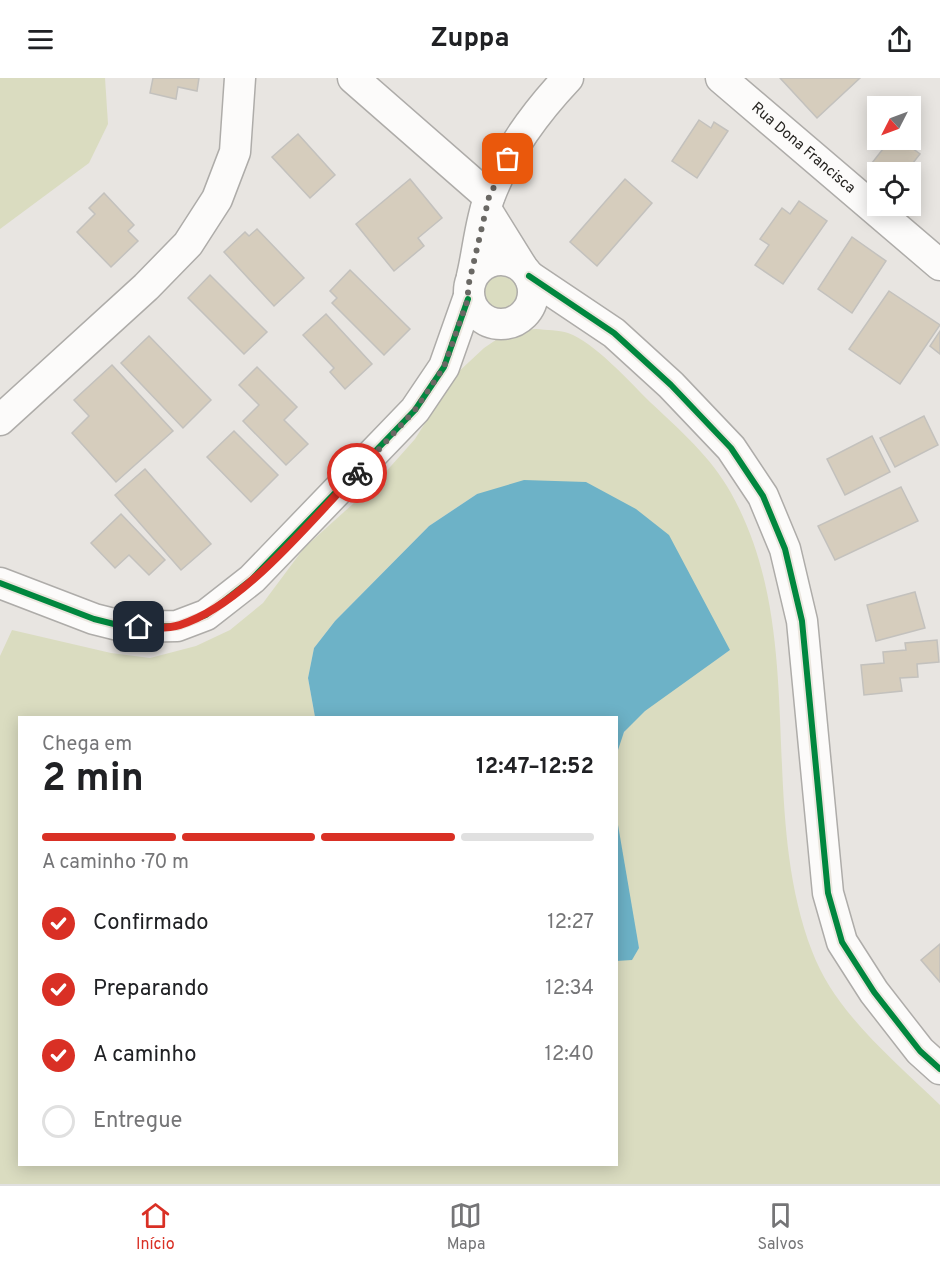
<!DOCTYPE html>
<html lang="pt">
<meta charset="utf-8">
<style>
:root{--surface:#fff;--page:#f2f2f2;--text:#202124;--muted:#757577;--line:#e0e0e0;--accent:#d93025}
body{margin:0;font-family:Overpass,sans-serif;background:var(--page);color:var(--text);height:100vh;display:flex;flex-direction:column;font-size:22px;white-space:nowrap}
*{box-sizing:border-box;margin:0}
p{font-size:20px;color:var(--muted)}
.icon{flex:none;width:33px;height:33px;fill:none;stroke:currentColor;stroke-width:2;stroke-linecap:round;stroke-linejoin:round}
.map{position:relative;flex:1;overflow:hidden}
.panel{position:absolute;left:18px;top:638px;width:600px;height:450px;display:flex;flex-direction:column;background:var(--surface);border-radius:0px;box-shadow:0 3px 15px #0003}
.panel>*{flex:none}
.needle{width:39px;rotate:228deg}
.tools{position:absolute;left:867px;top:18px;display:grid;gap:12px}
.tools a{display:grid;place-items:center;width:54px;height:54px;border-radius:0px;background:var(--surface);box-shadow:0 3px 15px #0003;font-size:30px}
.pin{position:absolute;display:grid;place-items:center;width:51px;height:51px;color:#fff;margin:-26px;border-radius:12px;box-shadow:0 3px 9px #0006}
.courier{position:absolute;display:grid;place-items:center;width:60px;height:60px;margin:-30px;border:4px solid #d93025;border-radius:50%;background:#fff;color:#222;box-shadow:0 2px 8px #0007}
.summary em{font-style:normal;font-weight:700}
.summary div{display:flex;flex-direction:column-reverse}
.summary{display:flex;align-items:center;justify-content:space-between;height:102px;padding:0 24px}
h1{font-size:39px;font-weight:700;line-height:45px}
.bar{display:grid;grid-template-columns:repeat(4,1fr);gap:9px 6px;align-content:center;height:72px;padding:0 24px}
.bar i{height:8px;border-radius:4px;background:var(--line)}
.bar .active{background:var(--accent)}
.bar p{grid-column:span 4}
ol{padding:0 24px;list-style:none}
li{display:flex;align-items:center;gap:18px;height:66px}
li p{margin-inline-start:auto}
li .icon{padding:6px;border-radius:50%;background:var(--accent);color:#fff;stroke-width:4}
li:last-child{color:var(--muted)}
li i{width:33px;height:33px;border:3px solid var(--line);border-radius:50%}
header{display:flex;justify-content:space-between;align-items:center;height:78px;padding:0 24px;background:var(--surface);font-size:27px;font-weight:700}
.tabs{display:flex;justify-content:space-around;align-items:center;height:84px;border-top:2px solid var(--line);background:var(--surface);font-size:16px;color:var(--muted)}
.tabs a{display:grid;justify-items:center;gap:3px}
.tabs .active{color:var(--accent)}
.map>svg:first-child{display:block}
</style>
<header><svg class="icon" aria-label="menu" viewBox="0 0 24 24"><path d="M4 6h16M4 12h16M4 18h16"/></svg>Zuppa<svg class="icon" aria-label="share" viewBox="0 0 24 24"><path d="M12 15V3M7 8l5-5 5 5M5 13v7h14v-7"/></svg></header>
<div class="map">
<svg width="940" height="1106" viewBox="0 0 940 1106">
<rect width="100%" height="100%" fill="#e8e5e1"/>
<g fill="#dadcc0" fill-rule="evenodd">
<path d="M0 0H105L108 46 89 85 0 151Z"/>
<circle cx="501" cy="213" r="18"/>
<path d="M536 251C546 252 559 252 568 255 594 264 630 304 650 324 679 351 712 380 731 415 810 556 756 726 812 873 835 935 894 982 940 1027V1106H0V578L12 552 111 575 150 580 196 568 230 552 263 525 304 470 375 406 415 361 455 297 484 270 509 253ZM477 416 730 572C701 593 644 625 625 653 600 689 629 827 639 870L617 883 616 1086H20V639H315L308 600 314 570 335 543 429 448Z"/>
</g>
<g fill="#6db2c7">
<path d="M524 402 586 404 636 431 669 457 730 572 645 633 624 654 617 675 616 639H315L308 600 314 570 335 543 429 448 477 416Z"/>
<path d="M617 741 639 870 632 882 616 883Z"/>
</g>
<g fill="#d6cdbd" stroke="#c3c1bd" stroke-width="1.5">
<path d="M153 0H199L197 13 178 9 176 21 150 15Z"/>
<path d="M780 0H860L817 40Z"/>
<path d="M699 42 711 50 714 44 728 53 697 100 672 83Z"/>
<path d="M298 56 335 97 310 120 272 79Z"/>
<path d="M890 62H901L920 76 906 94H878V97L868 90Z"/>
<path d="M410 101 442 140 418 160 424 168 394 193 356 146Z"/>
<path d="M625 101 652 125 597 188 570 164Z"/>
<path d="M104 115 134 147 128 153 138 163 111 189 77 154 95 136 89 130Z"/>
<path d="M799 123 827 143 783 206 755 187 769 167 760 161 782 130 790 136Z"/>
<path d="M257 151 304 200 274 228 224 174 245 154 249 158Z"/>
<path d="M852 159 886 183 852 235 818 211Z"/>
<path d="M350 192 410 251 384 277 332 225 337 220 330 213Z"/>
<path d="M210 197 267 254 244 276 188 220Z"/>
<path d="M889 213 940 247 900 306 849 271Z"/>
<path d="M326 236 372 286 345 311 330 294 334 290 303 257Z"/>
<path d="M940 253V276L930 268Z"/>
<path d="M149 258 211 322 183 350 121 285Z"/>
<path d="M112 287 173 353 116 404 72 355 89 338 74 322Z"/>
<path d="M257 289 297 329 284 342 308 366 286 387 243 343 259 327 239 307Z"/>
<path d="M924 338 938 367 895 389 880 360Z"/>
<path d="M234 353 278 397 251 424 207 379Z"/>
<path d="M872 358 890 394 845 417 827 381Z"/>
<path d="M145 391 211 466 181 492 115 417Z"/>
<path d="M901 409 918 443 835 482 818 448Z"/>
<path d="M121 436 165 482 149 497 129 477 115 490 91 465Z"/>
<path d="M915 514 925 550 876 563 867 527Z"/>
<path d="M937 562 939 584 917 586 918 599 900 600 902 613 864 617 861 587 884 585 883 574 906 572 905 565Z"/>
<path d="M940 866V904L921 882Z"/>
</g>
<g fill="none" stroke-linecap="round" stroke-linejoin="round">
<defs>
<g id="minor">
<path d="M353 0 489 119"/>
<path id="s1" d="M721 0 940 187"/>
<path d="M486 131 522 189"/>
<circle cx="501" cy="214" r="32"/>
<path d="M472 198C478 173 480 145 489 120 506 74 535 35 568 0"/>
<path d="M529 198 614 255 671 307 731 370 763 418 785 471 802 543 828 815 842 864 874 914 920 973 940 991"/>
<path d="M0 342 146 209 188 166 217 121 235 74 240 0"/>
<path d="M0 505 94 541 126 549 177 548 206 537 252 501 415 332 444 289 468 221"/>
</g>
</defs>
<use href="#minor" stroke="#aeaca9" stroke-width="33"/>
<use href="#minor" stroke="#fcfbfa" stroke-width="30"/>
<defs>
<g id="cycleway">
<path d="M529 198 614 255 671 307 731 370 763 418 785 471 802 543 828 815 842 864 874 914 920 973 940 991"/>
<path d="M0 505 94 541 126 549 177 548 206 537 252 501 415 332 444 289 468 221"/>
</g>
</defs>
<use href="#cycleway" stroke="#ebe6de" stroke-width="10"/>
<use href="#cycleway" stroke="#00873e" stroke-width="6"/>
</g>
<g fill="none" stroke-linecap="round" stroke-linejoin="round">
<path stroke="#6a6864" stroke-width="6" stroke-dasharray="0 10.8" d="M357 395 415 332 444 289 468 221V209L489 119 508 81"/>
<path stroke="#d93025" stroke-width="8" d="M139 549C152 550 168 551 180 547 244 527 310 443 357 395"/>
</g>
<g text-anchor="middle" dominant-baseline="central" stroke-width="5" stroke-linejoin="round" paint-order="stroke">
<g font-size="15" fill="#262421" stroke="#ebe6de">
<text stroke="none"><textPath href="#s1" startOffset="108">Rua Dona Francisca</textPath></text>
</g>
</g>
</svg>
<div class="tools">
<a><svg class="needle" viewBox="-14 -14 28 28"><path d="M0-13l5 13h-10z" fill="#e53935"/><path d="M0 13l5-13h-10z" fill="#757577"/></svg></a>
<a><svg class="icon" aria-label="locate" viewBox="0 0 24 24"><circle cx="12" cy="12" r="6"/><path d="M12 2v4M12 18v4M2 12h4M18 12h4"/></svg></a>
</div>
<div class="pin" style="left:508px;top:81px;background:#ea580c"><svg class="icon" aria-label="bag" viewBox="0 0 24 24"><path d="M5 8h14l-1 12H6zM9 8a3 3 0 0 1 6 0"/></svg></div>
<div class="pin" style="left:139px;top:549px;background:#1f2937"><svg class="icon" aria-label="home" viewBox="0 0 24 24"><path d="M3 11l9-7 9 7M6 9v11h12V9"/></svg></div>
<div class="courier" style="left:357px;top:395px"><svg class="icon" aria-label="bike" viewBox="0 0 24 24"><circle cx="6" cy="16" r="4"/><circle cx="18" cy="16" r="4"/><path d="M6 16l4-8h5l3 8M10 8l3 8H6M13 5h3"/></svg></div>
<section class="panel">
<div class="summary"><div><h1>2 min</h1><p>Chega em</p></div><em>12:47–12:52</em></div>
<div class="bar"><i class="active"></i><i class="active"></i><i class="active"></i><i></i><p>A caminho · 70 m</p></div>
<ol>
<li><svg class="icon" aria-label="check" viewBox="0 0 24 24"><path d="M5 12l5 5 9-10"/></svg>Confirmado<p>12:27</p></li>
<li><svg class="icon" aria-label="check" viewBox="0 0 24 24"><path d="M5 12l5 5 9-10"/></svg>Preparando<p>12:34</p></li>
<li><svg class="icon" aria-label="check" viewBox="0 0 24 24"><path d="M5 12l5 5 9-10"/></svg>A caminho<p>12:40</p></li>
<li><i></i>Entregue</li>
</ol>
</section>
</div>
<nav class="tabs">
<a class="active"><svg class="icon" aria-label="home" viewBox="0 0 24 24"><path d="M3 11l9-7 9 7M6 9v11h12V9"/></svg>Início</a>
<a><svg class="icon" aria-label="map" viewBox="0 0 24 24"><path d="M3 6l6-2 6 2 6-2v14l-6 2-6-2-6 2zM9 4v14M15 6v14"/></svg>Mapa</a>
<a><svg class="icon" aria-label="saved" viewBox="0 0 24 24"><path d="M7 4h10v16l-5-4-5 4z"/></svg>Salvos</a>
</nav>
